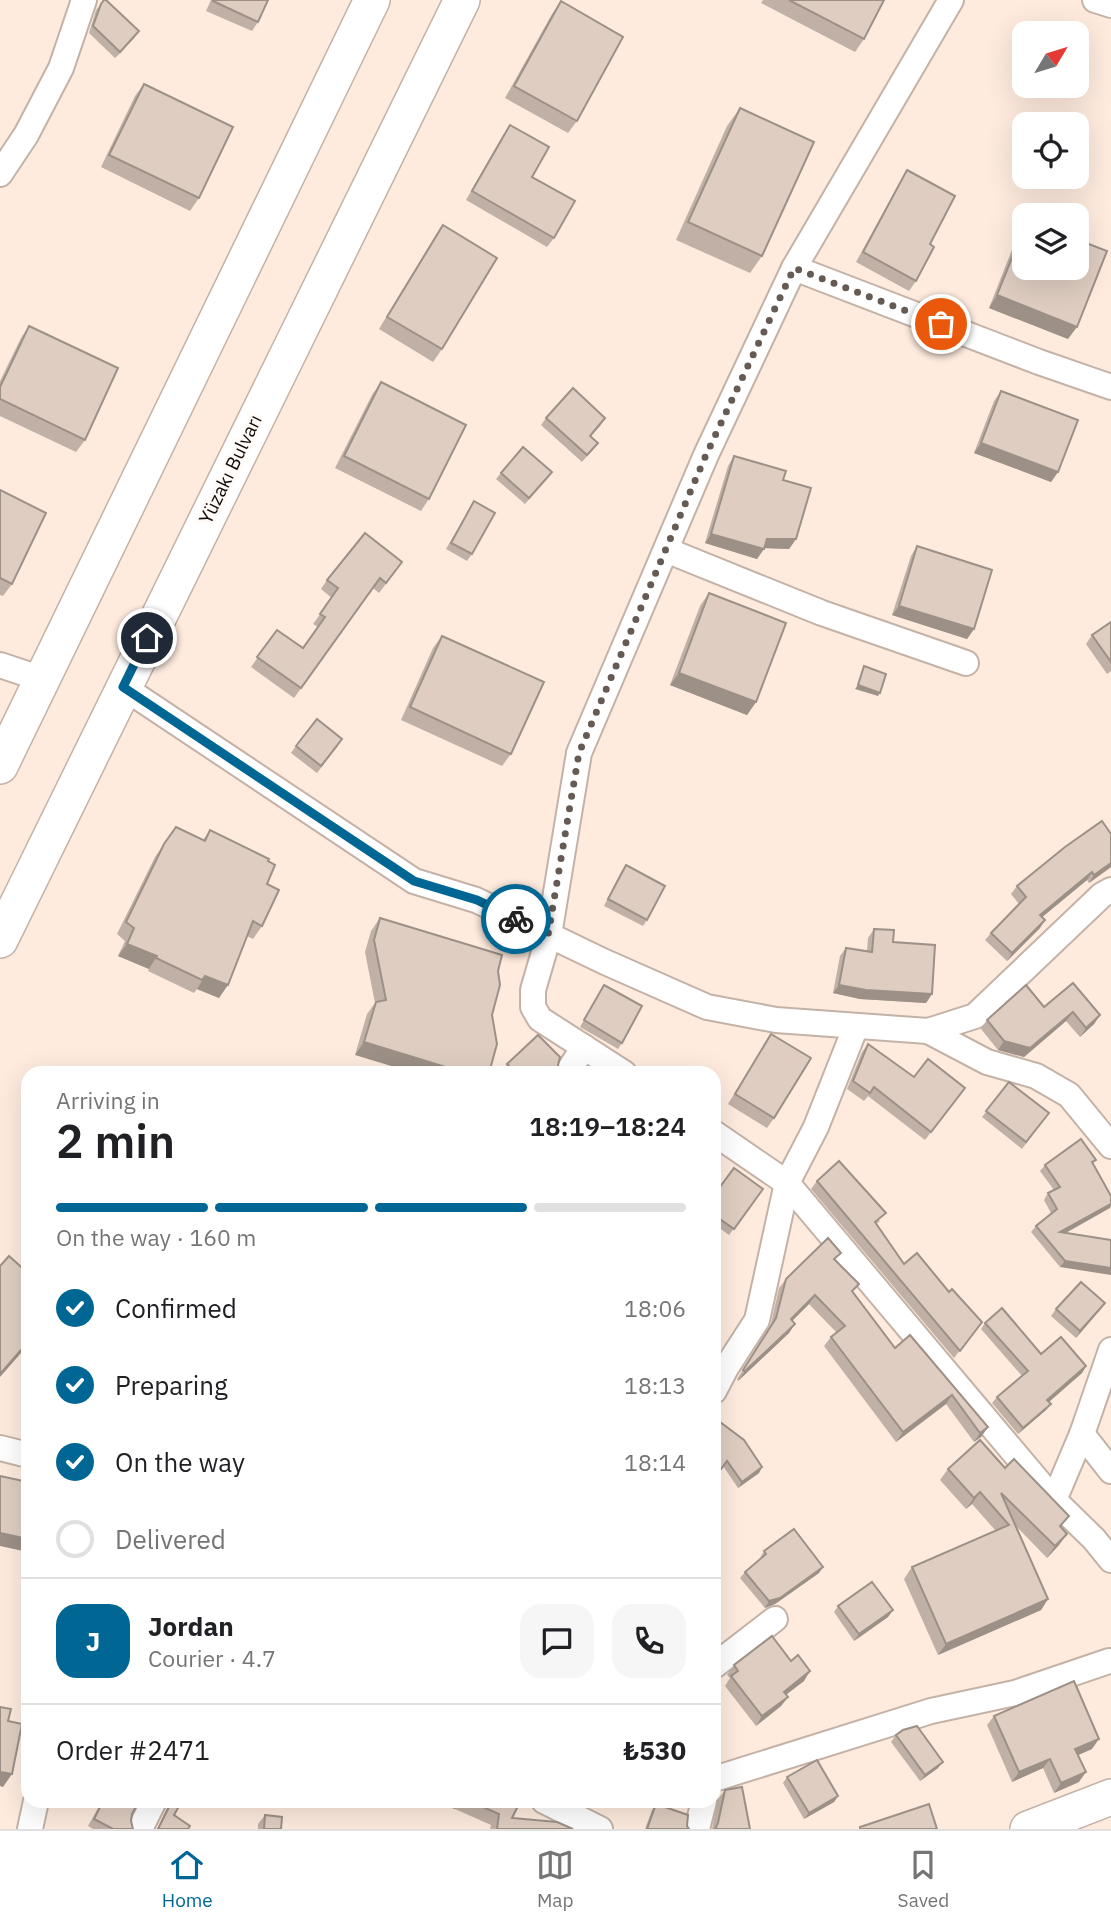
<!DOCTYPE html>
<meta charset="utf-8">
<style>
:root{--surface:#fff;--page:#f6f6f6;--text:#202124;--muted:#757577;--line:#e0e0e0;--accent:#006794}
body{margin:0;font-family:"IBM Plex Sans",sans-serif;background:var(--page);color:var(--text);height:100vh;display:flex;flex-direction:column;font-size:26px;white-space:nowrap}
*{box-sizing:border-box;margin:0}
p{font-size:23px;color:var(--muted)}
.icon{flex:none;width:38px;height:38px;fill:none;stroke:currentColor;stroke-width:2;stroke-linecap:round;stroke-linejoin:round}
.map{position:relative;flex:1;overflow:hidden}
.drawer{position:absolute;left:21px;top:1066px;width:700px;height:742px;display:flex;flex-direction:column;background:var(--surface);border-radius:21px;box-shadow:0 7px 28px #0002}
.drawer>*{flex:none}
.needle{width:46px;rotate:52deg}
.fabs{position:absolute;left:1012px;top:21px;display:grid;gap:14px}
.fabs a{display:grid;place-items:center;width:77px;height:77px;border-radius:14px;background:var(--surface);box-shadow:0 7px 28px #0002;font-size:35px}
.pin{position:absolute;display:grid;place-items:center;width:60px;height:60px;color:#fff;margin:-30px;border:4px solid #fff;border-radius:50%;box-shadow:0 2px 7px #0007}
.courier{position:absolute;display:grid;place-items:center;width:70px;height:70px;margin:-35px;border:5px solid #006794;border-radius:50%;background:#fff;color:#222;box-shadow:0 2px 9px #0007}
.headline em{font-style:normal;font-weight:600}
.headline div{display:flex;flex-direction:column-reverse}
.headline{display:flex;align-items:center;justify-content:space-between;height:119px;padding:0 35px}
h1{font-size:46px;font-weight:600;line-height:52px}
.bar{display:grid;grid-template-columns:repeat(4,1fr);gap:10px 7px;align-content:center;height:84px;padding:0 35px}
.bar i{height:9px;border-radius:5px;background:var(--line)}
.bar .selected{background:var(--accent)}
.bar p{grid-column:span 4}
.line{display:flex;align-items:center;gap:18px;padding:0 35px;border-top:2px solid var(--line)}
.line div{flex:1}
.round{display:grid;place-items:center;flex:none;width:74px;height:74px;border-radius:21px;background:var(--page)}
ol{padding:0 35px;list-style:none}
li{display:flex;align-items:center;gap:21px;height:77px}
li p{margin-inline-start:auto}
li .icon{padding:7px;border-radius:50%;background:var(--accent);color:#fff;stroke-width:4}
li:last-child{color:var(--muted)}
li i{width:38px;height:38px;border:4px solid var(--line);border-radius:50%}
.tab-bar{display:flex;justify-content:space-around;align-items:center;height:98px;border-top:2px solid var(--line);background:var(--surface);font-size:19px;color:var(--muted)}
.tab-bar a{display:grid;justify-items:center;gap:4px}
.tab-bar .selected{color:var(--accent)}
.map>svg:first-child{display:block}
</style>
<div class="map">
<svg width="1111" height="1829" viewBox="0 0 1111 1829">
<rect width="100%" height="100%" fill="#feebde"/>
<g fill="none" stroke-linecap="round" stroke-linejoin="round">
<defs>
<g id="street">
<path d="M1095 0 1111 5"/>
<path d="M0 174 26 135 61 68 84 0"/>
<path d="M794 268 1039 362 1111 387"/>
<path d="M666 550 822 613 966 663"/>
<path d="M0 665 42 679"/>
<path d="M123 687 414 881 476 900 605 962 707 1007 776 1020 928 1031 975 1016 1102 895 1111 890"/>
<path d="M928 1031 987 1062 1036 1076 1069 1095 1111 1146"/>
<path d="M567 1073 584 1047"/>
<path d="M624 1073 540 1019 533 1007V990L549 935 579 753 706 455 794 268 951 0"/>
<path d="M714 1133 787 1183 1054 1500 1094 1539 1111 1560"/>
<path d="M714 1391 726 1368 757 1320 787 1183 816 1127 856 1026"/>
<path d="M1082 1434 1111 1471"/>
<path d="M0 1448 28 1455"/>
<path d="M1054 1500 1082 1434 1111 1350"/>
<path d="M714 1666 775 1619"/>
<path d="M714 1779 931 1711 1015 1693 1109 1661"/>
<path d="M544 1801 600 1829"/>
<path d="M30 1829 36 1801"/>
<path d="M140 1829 154 1801"/>
<path d="M697 1829 704 1801"/>
</g>
<g id="secondary">
<path d="M0 766 372 0"/>
<path d="M0 940 462 0"/>
<path d="M1028 1829 1111 1797"/>
</g>
</defs>
<use href="#street" stroke="#c4b2a7" stroke-width="28"/>
<use href="#secondary" stroke="#c4b2a7" stroke-width="38"/>
<use href="#street" stroke="#fff" stroke-width="24"/>
<use href="#secondary" stroke="#fff" stroke-width="35"/>
</g>
<g fill="#c0b0a6">
<path d="M211 0H268L258 22 252 31 206 11Z"/>
<path d="M763 0H884L864 39 855 52 761 3Z"/>
<path d="M561 1 577 121 568 133 505 98 552 14Z"/>
<path d="M101 4 134 38 115 58 89 33 96 10Z"/>
<path d="M144 84 199 198 190 211 101 167 135 96Z"/>
<path d="M740 108 762 256 750 273 676 240 727 126Z"/>
<path d="M510 125 532 177 554 238 547 247 466 200 503 135Z"/>
<path d="M907 170 930 244 916 281 909 291 856 262 901 180Z"/>
<path d="M1024 224V268L1068 339 989 308 1019 232Z"/>
<path d="M443 225 442 349 433 362 379 329 434 238Z"/>
<path d="M29 326 85 440 76 452 0 416V381L21 338Z"/>
<path d="M381 382 429 499 421 511 335 468 372 395Z"/>
<path d="M1001 391 1058 472 1051 482 974 453 994 401Z"/>
<path d="M546 418 601 425 591 436 593 449 582 462 541 425Z"/>
<path d="M734 456 783 480 796 539 789 549 764 548 757 559 705 543 728 466Z"/>
<path d="M501 473 547 479 525 504 496 479Z"/>
<path d="M0 490 12 584 3 596 0 595Z"/>
<path d="M474 501 472 554 467 561 446 549Z"/>
<path d="M917 546 974 629 967 639 892 615 911 556Z"/>
<path d="M395 572 379 593 373 588 294 698 251 667 277 630 303 648 318 627 313 624 332 598 321 589 327 580Z"/>
<path d="M709 593 756 702 747 715 670 685 700 606Z"/>
<path d="M1111 622V671L1107 674 1086 644 1092 635Z"/>
<path d="M442 636 511 754 502 766 401 720 433 648Z"/>
<path d="M296 746H338L317 773 291 753Z"/>
<path d="M176 827 203 840 210 830 268 861 267 884 262 926 253 939 247 936 219 998 197 989 194 993 148 971 149 969 118 956 125 941 117 934 155 857Z"/>
<path d="M1111 834V867L1089 883 1087 880 1042 917 1040 928 1007 961 985 940 991 933 1019 904 1011 894 1017 886Z"/>
<path d="M626 865 647 920 643 926 604 906 621 872Z"/>
<path d="M380 918 498 971 492 1015 355 1055 367 1014 375 1003 365 952 371 931Z"/>
<path d="M874 929 893 942 932 994 926 1003 860 999 833 993 840 956 846 948 867 951 868 938Z"/>
<path d="M604 985 622 1043 618 1049 580 1027Z"/>
<path d="M1044 1007 1100 1015 1094 1024 1080 1037 1066 1021 1024 1057 998 1050 981 1029 987 1020Z"/>
<path d="M771 1034 774 1118 767 1128 728 1104Z"/>
<path d="M868 1044 914 1077 965 1088 925 1140 868 1096 864 1101 847 1089 862 1052Z"/>
<path d="M507 1064 558 1065 560 1073H503L502 1072Z"/>
<path d="M1009 1082 1049 1113 1022 1149 982 1117Z"/>
<path d="M1096 1160 1093 1163 1111 1196V1207L1065 1233 1111 1240 1060 1267 1031 1232 1036 1226 1051 1213 1044 1200 1048 1193 1054 1190 1040 1171 1045 1165Z"/>
<path d="M817 1181 880 1221 876 1224 904 1264 982 1322 954 1358 811 1189Z"/>
<path d="M763 1189 729 1235 714 1224V1195Z"/>
<path d="M835 1260 853 1293 895 1348 910 1335 988 1427 981 1437 974 1442 946 1404 896 1442 824 1346 831 1337 837 1333 809 1304 792 1321 795 1324 789 1333 738 1381 737 1379 770 1328 779 1288 786 1279Z"/>
<path d="M1105 1303 1076 1338 1051 1316 1056 1309Z"/>
<path d="M985 1323 1041 1354 1086 1366 1082 1373 1049 1402 1046 1410 1018 1434 992 1403 997 1397 1022 1376 981 1329Z"/>
<path d="M714 1422 762 1467 759 1473 738 1488 723 1466 714 1478Z"/>
<path d="M1005 1468 1061 1528 1059 1545 1047 1558 1017 1527 1048 1599 1041 1610 938 1655 904 1579 912 1567 996 1531 972 1504 966 1509 940 1480 948 1469Z"/>
<path d="M764 1551 819 1573 775 1604 765 1608 740 1578 745 1572 760 1559V1558Z"/>
<path d="M838 1606 893 1610 888 1617 854 1641 834 1612Z"/>
<path d="M734 1665 804 1681 786 1694 788 1697 781 1706 756 1726 725 1686 730 1678 727 1675Z"/>
<path d="M994 1716 1092 1749 1078 1755 1079 1782 1054 1793 1043 1768 1012 1782 987 1725Z"/>
<path d="M896 1735 938 1768 920 1781 891 1742Z"/>
<path d="M787 1777 838 1796 834 1802 804 1819 783 1783Z"/>
<path d="M725 1790 750 1829H712L718 1799Z"/>
<path d="M102 1801H139L132 1814 131 1821 133 1829H93L88 1826Z"/>
<path d="M168 1801H182L174 1815 188 1829H157L167 1808Z"/>
<path d="M433 1801H517L512 1818 573 1829H490L491 1825 455 1809Z"/>
<path d="M656 1804 687 1826 689 1829H645L652 1810Z"/>
<path d="M265 1815 281 1829H258V1824Z"/>
</g>
<g fill="#9c9087">
<path d="M139 31 134 38 115 58 120 52Z"/>
<path d="M997 295 1077 327 1068 339 989 308Z"/>
<path d="M981 443 1058 472 1051 482 974 453Z"/>
<path d="M711 534 767 539H796L789 549 760 548 764 549 757 559 705 543Z"/>
<path d="M899 606 974 629 967 639 892 615Z"/>
<path d="M679 673 756 702 747 715 670 685Z"/>
<path d="M858 685 880 693 878 696 855 689Z"/>
<path d="M1111 863V867L1089 883 1094 875Z"/>
<path d="M1092 872 1087 880 1035 923 1040 915Z"/>
<path d="M1045 920 1040 928 1007 961 1012 953Z"/>
<path d="M127 944 157 956 149 969 118 956Z"/>
<path d="M205 976 228 985 219 998 197 989Z"/>
<path d="M839 985 932 994 926 1003 860 999 833 993Z"/>
<path d="M1073 1012 1066 1021 1024 1057 998 1050 1004 1041Z"/>
<path d="M1100 1015 1094 1024 1080 1037 1086 1028Z"/>
<path d="M364 1042 465 1073H414L355 1055Z"/>
<path d="M1111 1204 1110 1208 1055 1239 1060 1232Z"/>
<path d="M1065 1261 1111 1268V1275L1060 1267Z"/>
<path d="M815 1295 809 1304 784 1329 791 1319Z"/>
<path d="M1105 1303 1100 1310 1076 1338 1080 1331Z"/>
<path d="M795 1324 789 1333 738 1381 745 1371Z"/>
<path d="M28 1342V1345L0 1377V1374Z"/>
<path d="M1086 1366 1082 1373 1043 1407 1047 1400Z"/>
<path d="M952 1395 946 1404 896 1442 903 1432Z"/>
<path d="M1051 1404 1046 1410 1018 1434 1023 1428Z"/>
<path d="M988 1427 981 1437 974 1442 980 1433Z"/>
<path d="M762 1467 759 1473 738 1488 742 1482Z"/>
<path d="M980 1492 972 1504 966 1509 974 1498Z"/>
<path d="M0 1533 28 1539V1552L0 1546Z"/>
<path d="M1067 1534 1059 1545 1047 1558 1055 1546Z"/>
<path d="M823 1567 819 1573 775 1604 765 1608 769 1601Z"/>
<path d="M1048 1599 1041 1610 938 1655 946 1644Z"/>
<path d="M893 1610 888 1617 854 1641 859 1634Z"/>
<path d="M810 1671 804 1681 778 1701 784 1692Z"/>
<path d="M788 1697 781 1706 756 1726 762 1716Z"/>
<path d="M1099 1739 1092 1749 1069 1759 1075 1749Z"/>
<path d="M1050 1759 1043 1768 1012 1782 1019 1772Z"/>
<path d="M943 1762 938 1768 920 1781 925 1775Z"/>
<path d="M0 1772 12 1774 3 1787 0 1786Z"/>
<path d="M1086 1772 1079 1782 1054 1793 1061 1783Z"/>
<path d="M838 1796 834 1802 804 1819 809 1813Z"/>
<path d="M433 1801H460L455 1809Z"/>
</g>
<g fill="#dfcdc1" stroke="#9c9087" stroke-width="2">
<path d="M104 0H106L139 31 120 52 93 26 101 4Z"/>
<path d="M213 0H268L258 22 213 1Z"/>
<path d="M789 0H884L864 39Z"/>
<path d="M561 1 623 37 577 121 514 86Z"/>
<path d="M144 84 233 127 199 198 109 155Z"/>
<path d="M740 108 814 142 762 256 688 222Z"/>
<path d="M510 125 549 147 532 177 575 201 554 238 472 191Z"/>
<path d="M907 170 955 196 930 244 934 247 916 281 863 252Z"/>
<path d="M443 225 497 258 442 349 387 317Z"/>
<path d="M1024 228V268H1076V239L1107 251 1077 327 997 295Z"/>
<path d="M29 326 118 368 85 440 0 399V387Z"/>
<path d="M381 382 466 425 429 499 344 456Z"/>
<path d="M573 388 605 418 590 436 598 443 587 455 546 418Z"/>
<path d="M1001 391 1078 420 1058 472 981 443Z"/>
<path d="M523 447 552 472 529 498 501 473Z"/>
<path d="M734 456 786 471 783 480 811 488 796 539H767L764 549 711 534Z"/>
<path d="M0 490 46 513 12 584 0 578Z"/>
<path d="M474 501 495 513 472 554 451 543Z"/>
<path d="M365 533 402 562 386 583 380 578 301 688 257 657 277 630 303 648 325 617 320 614 338 588 327 580Z"/>
<path d="M917 546 992 570 974 629 899 606Z"/>
<path d="M709 593 786 623 756 702 679 673Z"/>
<path d="M1111 622V662L1092 635Z"/>
<path d="M442 636 544 682 511 754 410 707Z"/>
<path d="M864 666 886 674 880 693 858 685Z"/>
<path d="M317 719 342 739 321 766 296 746Z"/>
<path d="M1102 821 1111 834V863L1094 875 1092 872 1040 915 1045 920 1012 953 991 933 1026 897 1017 886 1065 847Z"/>
<path d="M176 827 205 841 210 830 269 859 268 861 275 865 267 884 279 890 262 926 253 921 228 985 205 976 202 980 156 958 157 956 127 944 134 928 126 922 164 844Z"/>
<path d="M626 865 665 886 647 920 608 899Z"/>
<path d="M380 918 502 955 498 971 500 985 492 1015 497 1044 489 1073H465L364 1042 376 1002 386 1000 374 940Z"/>
<path d="M874 929 894 930 893 942 935 945 932 994 866 990 839 985 846 948 872 952Z"/>
<path d="M1073 983 1100 1015 1086 1028 1073 1012 1030 1048 1004 1041 987 1020 1026 985 1044 1007Z"/>
<path d="M604 985 642 1006 622 1043 584 1020Z"/>
<path d="M771 1034 811 1058 774 1118 735 1094Z"/>
<path d="M538 1035 560 1057 558 1065 560 1073H516L507 1064Z"/>
<path d="M868 1044 914 1077 928 1059 965 1088 931 1132 874 1087 870 1093 853 1081Z"/>
<path d="M1009 1082 1049 1113 1026 1142 986 1111Z"/>
<path d="M1081 1139 1096 1160 1092 1162 1111 1196V1204L1060 1232 1111 1240V1268L1065 1261 1036 1226 1057 1209 1048 1193 1060 1187 1045 1165Z"/>
<path d="M839 1161 886 1213 875 1222 904 1264 917 1253 949 1292 952 1289 982 1322 960 1351 817 1181Z"/>
<path d="M734 1168 763 1189 734 1229 714 1215V1195Z"/>
<path d="M828 1238 841 1253 834 1259 859 1284 852 1291 895 1348 910 1335 988 1427 980 1433 952 1395 903 1432 831 1337 845 1326 815 1295 791 1319 795 1324 745 1371 743 1370 776 1318 786 1279Z"/>
<path d="M9 1256 28 1273V1342L0 1374V1266Z"/>
<path d="M1081 1282 1105 1303 1080 1331 1056 1309Z"/>
<path d="M1002 1308 1041 1354 1061 1337 1086 1366 1047 1400 1051 1404 1023 1428 997 1397 1028 1371 985 1323Z"/>
<path d="M716 1419 744 1440 762 1467 742 1482 727 1461 718 1473 714 1470V1422Z"/>
<path d="M980 1440 1005 1468 1014 1459 1069 1516 1060 1526 1067 1534 1055 1546 1001 1493 1048 1599 946 1644 912 1567 1009 1525 980 1492 974 1498 948 1469Z"/>
<path d="M0 1476 28 1482V1539L0 1533Z"/>
<path d="M794 1529 823 1567 780 1598 769 1601 745 1572 766 1554 764 1551Z"/>
<path d="M872 1582 893 1610 859 1634 838 1606Z"/>
<path d="M772 1636 791 1661 798 1655 810 1671 784 1692 788 1697 762 1716 731 1676 738 1671 734 1665Z"/>
<path d="M1074 1681 1099 1739 1075 1749 1086 1772 1061 1783 1050 1759 1019 1772 994 1716Z"/>
<path d="M0 1707 11 1709 8 1721 22 1724 12 1774 0 1772Z"/>
<path d="M917 1726 943 1762 925 1775 896 1735 903 1730Z"/>
<path d="M817 1760 838 1796 809 1813 787 1777Z"/>
<path d="M742 1787 750 1829H715L718 1823 725 1790Z"/>
<path d="M103 1801H139L132 1814 131 1821 133 1829H113L94 1819Z"/>
<path d="M172 1801H182L174 1815 190 1826 188 1829H158Z"/>
<path d="M470 1801H517L520 1802 512 1818 557 1822 573 1829H497L499 1814Z"/>
<path d="M656 1804 688 1815 687 1826 689 1829H647Z"/>
<path d="M929 1804 937 1829H860V1827Z"/>
<path d="M265 1815 282 1817 281 1829H264Z"/>
</g>
<g fill="none" stroke-linecap="round" stroke-linejoin="round">
<path stroke="#655b54" stroke-width="7" stroke-dasharray="0 12.6" d="M516 919 548 935 579 753 706 455 794 268 941 324"/>
<path stroke="#006794" stroke-width="9" d="M147 638 123 687 414 881 477 900 516 919"/>
</g>
<g text-anchor="middle" dominant-baseline="central" stroke-width="7" stroke-linejoin="round" paint-order="stroke">
<g font-size="19" fill="#130d09" stroke="#fffbf9">
<text transform="translate(230 469) rotate(-64)">Yüzakı Bulvarı</text>
</g>
</g>
</svg>
<div class="fabs">
<a><svg class="needle" viewBox="-14 -14 28 28"><path d="M0-13l5 13h-10z" fill="#e53935"/><path d="M0 13l5-13h-10z" fill="#757577"/></svg></a>
<a><svg class="icon" aria-label="locate" viewBox="0 0 24 24"><circle cx="12" cy="12" r="6"/><path d="M12 2v4M12 18v4M2 12h4M18 12h4"/></svg></a>
<a><svg class="icon" aria-label="layers" viewBox="0 0 24 24"><path d="M12 4l9 5-9 5-9-5zM3 14l9 5 9-5"/></svg></a>
</div>
<div class="pin" style="left:941px;top:324px;background:#ea580c"><svg class="icon" aria-label="bag" viewBox="0 0 24 24"><path d="M5 8h14l-1 12H6zM9 8a3 3 0 0 1 6 0"/></svg></div>
<div class="pin" style="left:147px;top:638px;background:#1f2937"><svg class="icon" aria-label="home" viewBox="0 0 24 24"><path d="M3 11l9-7 9 7M6 9v11h12V9"/></svg></div>
<div class="courier" style="left:516px;top:919px"><svg class="icon" aria-label="bike" viewBox="0 0 24 24"><circle cx="6" cy="16" r="4"/><circle cx="18" cy="16" r="4"/><path d="M6 16l4-8h5l3 8M10 8l3 8H6M13 5h3"/></svg></div>
<section class="drawer">
<div class="headline"><div><h1>2 min</h1><p>Arriving in</p></div><em>18:19–18:24</em></div>
<div class="bar"><i class="selected"></i><i class="selected"></i><i class="selected"></i><i></i><p>On the way · 160 m</p></div>
<ol>
<li><svg class="icon" aria-label="check" viewBox="0 0 24 24"><path d="M5 12l5 5 9-10"/></svg>Confirmed<p>18:06</p></li>
<li><svg class="icon" aria-label="check" viewBox="0 0 24 24"><path d="M5 12l5 5 9-10"/></svg>Preparing<p>18:13</p></li>
<li><svg class="icon" aria-label="check" viewBox="0 0 24 24"><path d="M5 12l5 5 9-10"/></svg>On the way<p>18:14</p></li>
<li><i></i>Delivered</li>
</ol>
<div class="line" style="height:126px"><b class="round" style="background:var(--accent);color:#fff">J</b><div><b>Jordan</b><p>Courier · 4.7</p></div><a class="round"><svg class="icon" aria-label="chat" viewBox="0 0 24 24"><path d="M4 5h16v11H9l-5 4z"/></svg></a><a class="round"><svg class="icon" aria-label="phone" viewBox="0 0 24 24"><path d="M5 4h4l2 5-3 2q2 4 5 5l2-3 5 2v4C11 20 4 13 5 4z"/></svg></a></div>
<div class="line" style="height:91px"><div>Order #2471</div><b>₺530</b></div>
</section>
</div>
<nav class="tab-bar">
<a class="selected"><svg class="icon" aria-label="home" viewBox="0 0 24 24"><path d="M3 11l9-7 9 7M6 9v11h12V9"/></svg>Home</a>
<a><svg class="icon" aria-label="map" viewBox="0 0 24 24"><path d="M3 6l6-2 6 2 6-2v14l-6 2-6-2-6 2zM9 4v14M15 6v14"/></svg>Map</a>
<a><svg class="icon" aria-label="saved" viewBox="0 0 24 24"><path d="M7 4h10v16l-5-4-5 4z"/></svg>Saved</a>
</nav>
